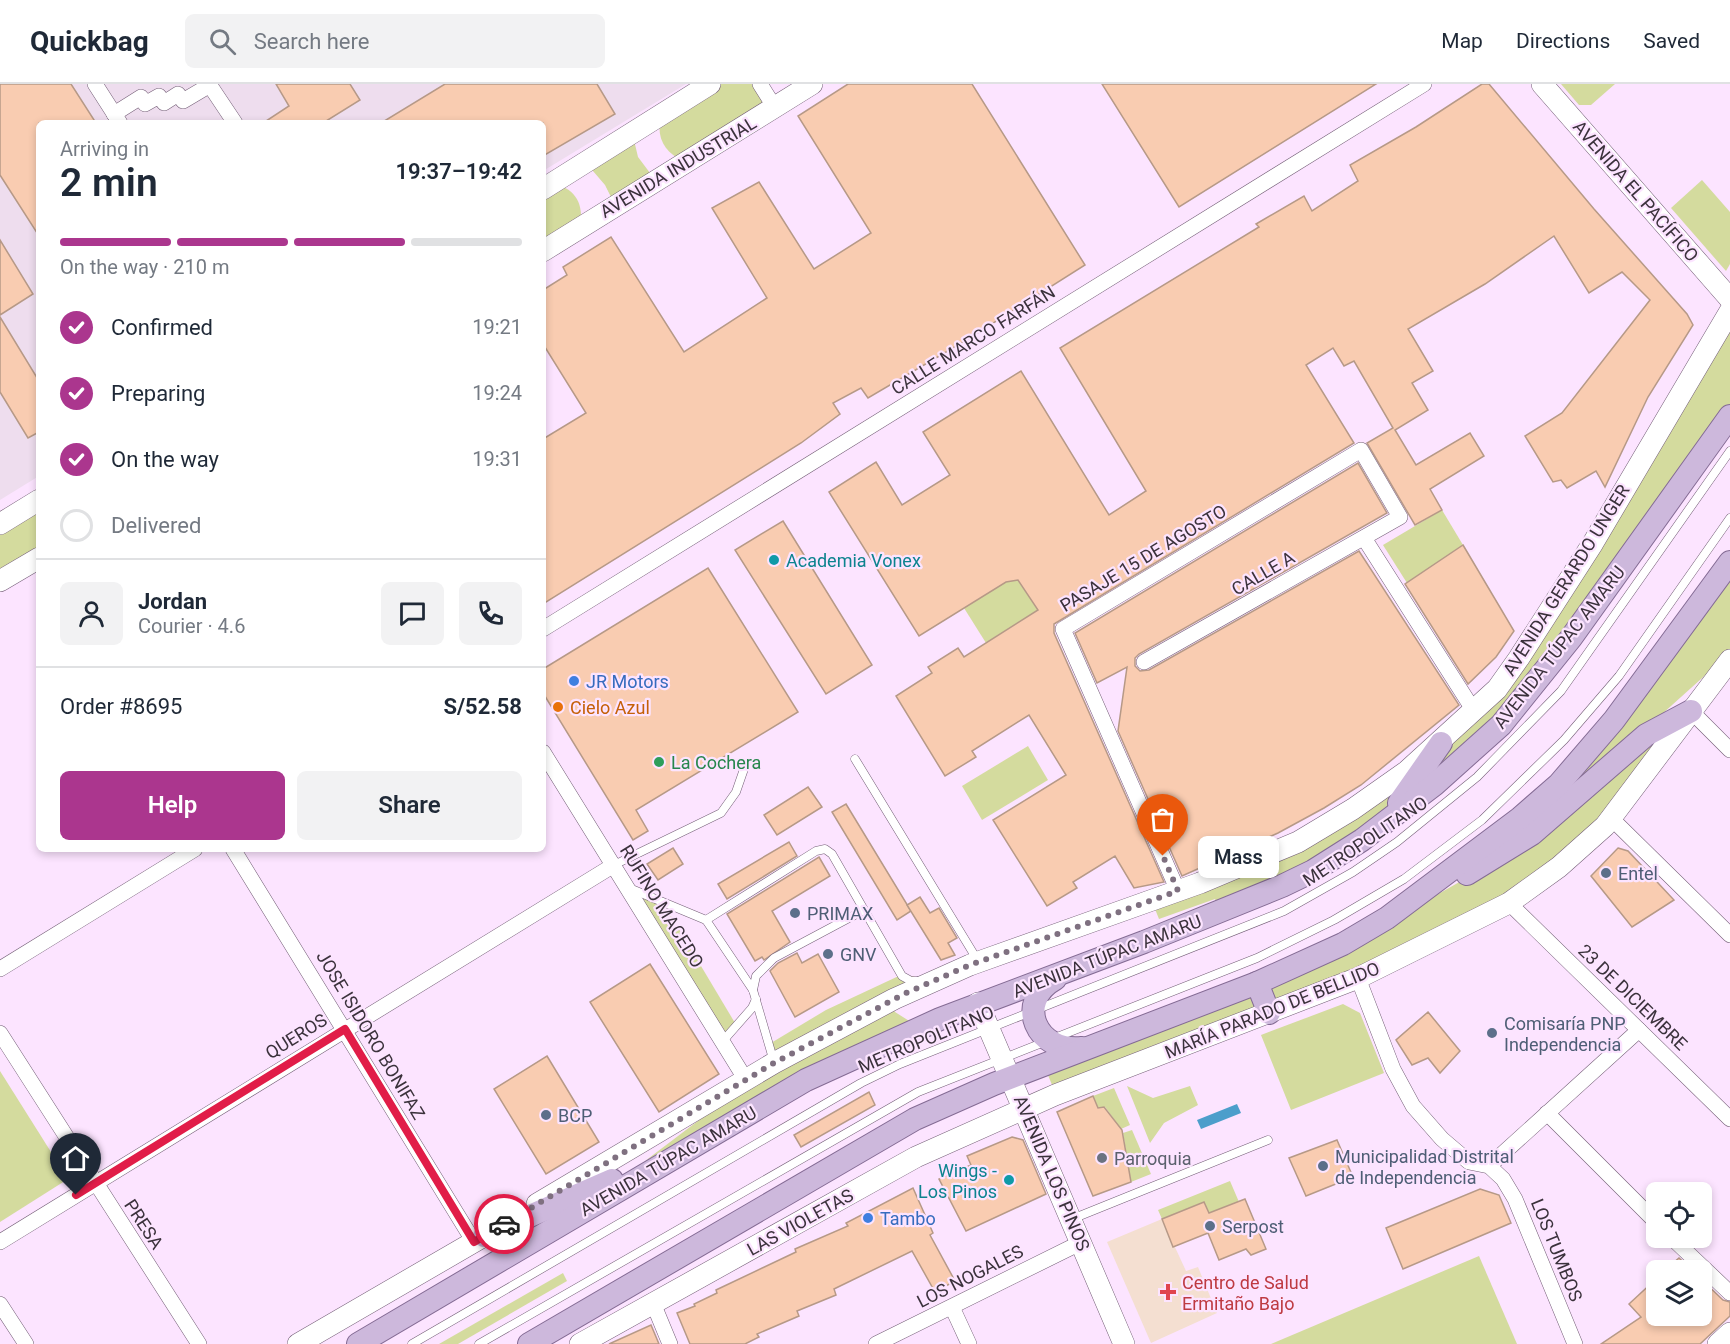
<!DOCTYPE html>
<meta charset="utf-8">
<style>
:root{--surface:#fff;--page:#f2f2f3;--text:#1f2937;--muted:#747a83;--line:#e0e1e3;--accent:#ab368e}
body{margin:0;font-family:Roboto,sans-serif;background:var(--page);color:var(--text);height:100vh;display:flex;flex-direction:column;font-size:22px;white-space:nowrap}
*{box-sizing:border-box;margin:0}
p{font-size:20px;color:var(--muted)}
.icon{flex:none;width:33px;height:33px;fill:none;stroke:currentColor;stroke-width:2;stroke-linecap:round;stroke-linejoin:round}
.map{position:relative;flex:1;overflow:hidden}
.details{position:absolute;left:36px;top:36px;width:510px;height:732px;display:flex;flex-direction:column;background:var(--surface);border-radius:9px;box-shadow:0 3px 9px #0003}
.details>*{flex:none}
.fabs{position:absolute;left:1646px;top:1098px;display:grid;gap:12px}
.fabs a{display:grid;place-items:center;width:66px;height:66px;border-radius:9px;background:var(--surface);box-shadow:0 3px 9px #0003;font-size:30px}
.pin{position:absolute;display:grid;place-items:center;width:51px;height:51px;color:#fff;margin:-62px -26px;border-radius:50% 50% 50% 0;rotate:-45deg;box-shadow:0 0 6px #0007}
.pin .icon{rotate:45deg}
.courier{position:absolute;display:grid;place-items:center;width:60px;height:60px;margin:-30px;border:4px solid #e11d48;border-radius:50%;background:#fff;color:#222;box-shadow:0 2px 8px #0007}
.bubble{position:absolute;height:42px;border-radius:9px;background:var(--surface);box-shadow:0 3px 9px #0003;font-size:20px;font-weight:600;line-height:42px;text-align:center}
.overview em{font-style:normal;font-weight:600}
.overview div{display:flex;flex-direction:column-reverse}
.overview{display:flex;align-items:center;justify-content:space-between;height:102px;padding:0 24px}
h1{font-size:39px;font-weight:600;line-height:45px}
.bar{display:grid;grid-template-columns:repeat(4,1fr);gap:9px 6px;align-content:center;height:72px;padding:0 24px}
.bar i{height:8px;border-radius:4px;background:var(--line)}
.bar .selected{background:var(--accent)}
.bar p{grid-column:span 4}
.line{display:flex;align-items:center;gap:15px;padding:0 24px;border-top:2px solid var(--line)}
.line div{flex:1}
.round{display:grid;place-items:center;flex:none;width:63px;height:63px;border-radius:9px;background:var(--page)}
ol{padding:0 24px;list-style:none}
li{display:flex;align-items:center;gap:18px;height:66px}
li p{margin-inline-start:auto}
li .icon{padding:6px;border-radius:50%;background:var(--accent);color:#fff;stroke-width:4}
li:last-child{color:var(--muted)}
li i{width:33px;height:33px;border:3px solid var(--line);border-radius:50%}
.cta{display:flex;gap:12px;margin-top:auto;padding:12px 24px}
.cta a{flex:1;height:69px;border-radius:9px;background:var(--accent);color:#fff;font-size:24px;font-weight:600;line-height:69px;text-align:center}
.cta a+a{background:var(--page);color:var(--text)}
header{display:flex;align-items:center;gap:36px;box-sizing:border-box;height:84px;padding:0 30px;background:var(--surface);border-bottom:2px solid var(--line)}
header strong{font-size:28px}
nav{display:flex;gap:33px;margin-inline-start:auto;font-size:21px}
.search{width:420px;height:54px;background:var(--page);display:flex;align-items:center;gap:15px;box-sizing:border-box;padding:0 21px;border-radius:9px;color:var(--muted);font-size:22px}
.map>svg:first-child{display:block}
</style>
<header>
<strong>Quickbag</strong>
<div class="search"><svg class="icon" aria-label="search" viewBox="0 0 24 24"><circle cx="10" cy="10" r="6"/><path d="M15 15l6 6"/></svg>Search here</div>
<nav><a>Map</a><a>Directions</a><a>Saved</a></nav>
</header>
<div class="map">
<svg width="1730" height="1260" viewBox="0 0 1730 1260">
<rect width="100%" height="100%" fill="#fce4ff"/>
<path fill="#ede" d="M0 0H686L543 87V39H39V392L0 416Z"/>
<path fill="#f4dfd1" d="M1162 1135 1186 1187 1198 1183 1217 1229 1151 1259 1107 1158Z"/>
<g fill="#d4db9e">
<path d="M716 0H757L771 23 684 77C666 70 657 56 660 36Z"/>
<path d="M1561 0H1615L1591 21H1579Z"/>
<path d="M633 52 638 73 650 89 611 113 605 101 587 80Z"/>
<path d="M1702 96 1730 128V180L1726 187 1671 124Z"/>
<path d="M555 100C576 105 584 121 580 142L543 165V107Z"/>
<path d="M1730 232V325L1500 640 1401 722 1444 661 1498 606Z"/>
<path d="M39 421V473L0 497V445Z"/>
<path d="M1442 426 1463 461 1407 499 1383 461Z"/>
<path d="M1730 482V569L1583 701 1561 703Z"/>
<path d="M1015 492 1038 526 986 559 964 524Z"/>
<path d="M1709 599 1608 733 1507 816 1273 922 1268 898 1345 863 1484 784Z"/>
<path d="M1028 662 1048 696 982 736 962 702Z"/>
<path d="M1407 691 1383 739 1219 826 1215 815 1159 835 1153 820Z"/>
<path d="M635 811 664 820 735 939 723 954Z"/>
<path d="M903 890 927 896 776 976 771 959 826 926Z"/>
<path d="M1252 911 1257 926 1055 1008 1045 984Z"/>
<path d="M891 919 895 928 914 940 801 993 645 1077 748 999Z"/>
<path d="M1343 920 1360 929 1384 989 1291 1026 1261 951Z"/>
<path d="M0 987 68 1095 0 1138Z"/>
<path d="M1127 1002 1153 1014 1190 1002 1198 1021 1164 1039 1150 1059Z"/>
<path d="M1114 1004 1130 1041 1121 1045 1105 1023 1098 1024 1093 1012Z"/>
<path d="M1132 1046 1151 1090 1131 1098 1123 1049Z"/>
<path d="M1230 1097 1239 1118 1209 1129 1204 1118 1162 1135 1158 1126Z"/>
<path d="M1479 1172 1517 1260H1271Z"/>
<path d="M563 1189 567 1197 458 1260H439Z"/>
</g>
<path fill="#4c9ecb" d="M1237 1020 1241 1029 1201 1045 1197 1036Z"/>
<g fill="#f9ccb1" stroke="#b69987" stroke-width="1.5">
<path d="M0 0H71L96 39H39V152L0 91Z"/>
<path d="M276 0H350L360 16 323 39H263L289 22Z"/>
<path d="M445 0H597L615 30 543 72V39H381Z"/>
<path d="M848 0H972L1085 181 963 258 868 314 861 304 833 319 840 330 801 359 543 520V355L586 329 543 260V206L567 191 563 183 611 153 684 268 767 214 712 124 759 98 814 185 871 149 798 32Z"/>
<path d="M1102 0H1376L1179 123Z"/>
<path d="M1482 0H1489L1594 125 1687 230 1693 241 1648 313 1605 403 1596 387 1567 404 1561 396 1553 398 1525 352 1562 329 1650 216 1622 188 1589 209 1554 152 1485 200 1408 245 1433 287 1412 299 1428 326 1395 346 1416 381 1470 349 1484 372 1430 405 1442 426 1415 441 1367 359 1393 344 1354 277 1344 282 1333 264 1306 281 1354 359 1054 540V549L1164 798 1134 804 1115 772 1073 798 1077 804 1047 822 993 736 1066 691 1029 631 972 667 976 673 945 692 896 612 932 589 928 583 958 564 964 573 1038 526 1018 496 1006 498 919 552 829 408 876 378 902 421 950 391 923 348 1021 287 1109 431 1146 407 1060 264 1259 143 1256 140 1304 112 1312 127 1358 97 1350 81 1416 43Z"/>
<path d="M0 156 33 210 0 231Z"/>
<path d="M0 233 39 297V348L28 354 0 308Z"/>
<path d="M1358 379 1387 429 1139 570 1135 574V582L1140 587 1149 586 1359 467 1459 621 1361 701 1324 724 1278 749 1182 792 1118 647 1127 583 1097 599 1075 549Z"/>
<path d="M783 437 872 581 826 610 735 466Z"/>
<path d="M1463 461 1514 547 1496 573 1468 600 1405 500Z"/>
<path d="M708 484 798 628 636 726 648 747 633 756 543 609V585Z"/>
<path d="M808 703 822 723 777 751 764 731Z"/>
<path d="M846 720 911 827 897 836 832 728Z"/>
<path d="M789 758 797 772 727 815 718 800Z"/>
<path d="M673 764 683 780 658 796 647 780Z"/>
<path d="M1618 764 1628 767 1674 816 1632 843 1591 792Z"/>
<path d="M819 773 830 792 772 827 790 858 764 876 762 873 755 877 727 830Z"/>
<path d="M920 813 930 829 939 824 957 854 948 859 955 871 941 876 907 821Z"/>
<path d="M797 869 802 879 818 870 839 908 795 933 770 887 778 879Z"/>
<path d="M650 880 719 990 659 1028 590 918Z"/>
<path d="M1428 928 1460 967 1440 989 1428 974 1412 981 1396 956Z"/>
<path d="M547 972 599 1058 546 1090 494 1005Z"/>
<path d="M869 1008 875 1021 801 1063 794 1051Z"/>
<path d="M1093 1012 1098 1024 1104 1023 1122 1046 1131 1098 1093 1112 1057 1028Z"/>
<path d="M1012 1053 1023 1056 1046 1110 966 1147 939 1095 971 1081 967 1072Z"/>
<path d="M1337 1056 1353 1093 1306 1112 1289 1074Z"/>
<path d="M913 1104 933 1149 930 1151 955 1197 935 1208 912 1167 834 1205 836 1211 797 1227 799 1232 757 1250 759 1253 745 1260H690L677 1229 695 1222 694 1220 717 1209 716 1206 796 1168 795 1165 848 1142 846 1139Z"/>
<path d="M1480 1105 1499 1111 1511 1139 1403 1185 1386 1144Z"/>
<path d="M1245 1115 1266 1165 1251 1171 1246 1165 1219 1176 1208 1149 1173 1163 1162 1135 1204 1118 1209 1129Z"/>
<path d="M1679 1174 1692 1186H1665Z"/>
<path d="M1656 1195V1232H1701V1195L1723 1216 1730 1218V1232L1700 1260H1601L1641 1233 1629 1220Z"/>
<path d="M651 1241 659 1260H609Z"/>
</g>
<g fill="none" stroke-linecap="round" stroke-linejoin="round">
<defs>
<g id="lane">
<path d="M855 675 978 877"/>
<path d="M614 781 721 729 736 708 744 685"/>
<path d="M629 804 706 836 753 906 774 978"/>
<path d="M706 836 816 767 825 765 832 770 902 892 911 897H919"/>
<path d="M753 906 756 892 774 874 864 826"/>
<path d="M722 958 752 924 756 915"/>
<path d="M1072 1135 1268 1056"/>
<path d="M412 1260 861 999 900 980 1284 827 1353 788 1397 758 1477 693 1561 607 1730 367"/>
<path d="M479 1260 918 1008 1257 874 1334 836 1404 795 1482 736 1564 656 1619 592 1730 434"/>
</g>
<g id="street">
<path d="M95 0 120 39"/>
<path d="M209 0 235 39"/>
<path d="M760 0 775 24"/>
<path d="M114 30 141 13 145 20 159 12 164 19 178 10 183 17 210 1"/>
<path d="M1364 454 1474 627"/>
<path d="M543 545 1424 0"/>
<path d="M1144 578 1400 433 1361 366 1063 545 1178 807"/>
<path d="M1691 627 1730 666"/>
<path d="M543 668 746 996"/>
<path d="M1611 734 1730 851"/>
<path d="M233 765 474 1158"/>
<path d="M1509 819 1730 1035"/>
<path d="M0 885 195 765"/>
<path d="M1358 894 1393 985 1413 1022 1442 1055 1469 1078 1489 1082 1503 1095 1515 1115 1575 1260"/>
<path d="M0 949 199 1260"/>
<path d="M1547 1029 1656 1138"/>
<path d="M1489 1082 1639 946"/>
<path d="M1672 1154 1730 1209"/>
<path d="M0 1158 614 781"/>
<path d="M653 1219 670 1260"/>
<path d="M0 1220 26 1260"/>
<path d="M952 1223 969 1260"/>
<path d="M876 1260 1082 1158"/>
</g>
<g id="secondary">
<path d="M1542 0 1730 215"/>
<path d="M543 105 710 0"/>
<path d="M543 167 812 0"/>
<path d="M0 440 39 416"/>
<path d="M0 497 39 474"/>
<path d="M978 919 1124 1260"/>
<path d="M537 1120 774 979 894 915 970 881 1200 799 1298 758 1353 725 1407 687 1497 605 1519 574 1593 459 1730 227"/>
<path d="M298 1260 498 1144"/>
<path d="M580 1260 916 1073 1055 1011 1358 894 1509 819 1559 783 1605 742 1730 576"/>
<path d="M1718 1260 1730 1249"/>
</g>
<g id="primary">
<path d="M1399 719 1441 659"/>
<path d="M1467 790 1532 750 1646 651 1691 627"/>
<path d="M1055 895C1014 918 1036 969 1082 964"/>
<path d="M1257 899 1269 929"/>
<path d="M484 1152 612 1096"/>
<path d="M358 1260 806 996 940 935 1144 858 1282 802 1313 787 1362 756 1434 701 1501 641 1571 554 1730 332"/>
<path d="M529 1260 915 1035 994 1000 1257 899 1343 860 1387 834 1520 734 1559 700 1614 636 1730 478"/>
</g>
</defs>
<use href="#lane" stroke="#745f77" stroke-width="9"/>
<use href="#street" stroke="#745f77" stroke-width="16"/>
<use href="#secondary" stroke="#745f77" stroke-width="22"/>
<use href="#primary" stroke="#846b94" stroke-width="24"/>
<use href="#lane" stroke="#fff" stroke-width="8"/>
<use href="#street" stroke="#fff" stroke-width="15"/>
<use href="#secondary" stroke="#fff" stroke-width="21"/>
<use href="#primary" stroke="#cdb8dc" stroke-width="22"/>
</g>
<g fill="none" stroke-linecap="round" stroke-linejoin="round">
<path stroke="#7f7080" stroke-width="6" stroke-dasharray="0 10.8" d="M504 1140 774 979 906 909 970 881 1178 807 1163 772"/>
<path stroke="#e11d48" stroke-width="8" d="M76 1111 345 945 474 1158 504 1140"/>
</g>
<g fill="#0f9aa8" stroke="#fce4ff" stroke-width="2">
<circle cx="774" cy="476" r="6"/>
<circle cx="1009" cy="1096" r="6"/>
</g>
<g fill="#3f7fe0" stroke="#fce4ff" stroke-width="2">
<circle cx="574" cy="597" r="6"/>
<circle cx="868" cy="1134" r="6"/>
</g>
<circle fill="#e8710a" stroke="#fce4ff" stroke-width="2" cx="558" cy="623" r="6"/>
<circle fill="#2e9e5b" stroke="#fce4ff" stroke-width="2" cx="659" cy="678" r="6"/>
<g fill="#5c6f8a" stroke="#fce4ff" stroke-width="2">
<circle cx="1606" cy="789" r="6"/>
<circle cx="795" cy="829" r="6"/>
<circle cx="828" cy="870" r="6"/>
<circle cx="1492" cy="949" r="6"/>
<circle cx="546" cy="1031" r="6"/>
<circle cx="1323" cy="1082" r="6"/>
<circle cx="1210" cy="1142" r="6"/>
</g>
<circle fill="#6b7280" stroke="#fce4ff" stroke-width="2" cx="1102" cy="1074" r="6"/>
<path fill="#e0444e" stroke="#fce4ff" stroke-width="2" d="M1165 1199h6v6h6v6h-6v6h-6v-6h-6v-6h6z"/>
<g text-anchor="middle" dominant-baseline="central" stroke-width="4.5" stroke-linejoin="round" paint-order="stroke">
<g font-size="18" fill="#3b323c" stroke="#fce4ff">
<text transform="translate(678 83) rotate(-31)">AVENIDA INDUSTRIAL</text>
<text transform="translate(1636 107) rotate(49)">AVENIDA EL PACÍFICO</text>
<text transform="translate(973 256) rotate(-32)">CALLE MARCO FARFÁN</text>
<text transform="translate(1143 474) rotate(-31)">PASAJE 15 DE AGOSTO</text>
<text transform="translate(1263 489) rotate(-30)">CALLE A</text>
<text transform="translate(1566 496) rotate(-58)">AVENIDA GERARDO UNGER</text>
<text transform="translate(1559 563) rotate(-52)">AVENIDA TÚPAC AMARU</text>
<text transform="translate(1365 757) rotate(-34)">METROPOLITANO</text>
<text transform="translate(662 822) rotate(58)">RUFINO MACEDO</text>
<text transform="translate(1107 872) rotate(-21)">AVENIDA TÚPAC AMARU</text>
<text transform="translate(1633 913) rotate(44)">23 DE DICIEMBRE</text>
<text transform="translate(1272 926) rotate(-22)">MARÍA PARADO DE BELLIDO</text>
<text transform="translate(371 951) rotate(59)">JOSE ISIDORO BONIFAZ</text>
<text transform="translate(296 952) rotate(-32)">QUEROS</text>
<text transform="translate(926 955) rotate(-23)">METROPOLITANO</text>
<text transform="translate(668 1077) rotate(-30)">AVENIDA TÚPAC AMARU</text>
<text transform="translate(1052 1089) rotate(67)">AVENIDA LOS PINOS</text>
<text transform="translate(800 1138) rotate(-29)">LAS VIOLETAS</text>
<text transform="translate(144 1140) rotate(57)">PRESA</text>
<text transform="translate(1557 1166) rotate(68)">LOS TUMBOS</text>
<text transform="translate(970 1192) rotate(-27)">LOS NOGALES</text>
</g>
<g font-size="18" fill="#0d838f" stroke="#fce4ff" text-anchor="start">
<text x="786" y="476">Academia Vonex</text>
<text x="997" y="1086" text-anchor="end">Wings -<tspan x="997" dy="21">Los Pinos</tspan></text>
</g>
<g font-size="18" fill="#366cbe" stroke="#fce4ff" text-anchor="start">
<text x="586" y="597">JR Motors</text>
<text x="880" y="1134">Tambo</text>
</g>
<g font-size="18" fill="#c56008" stroke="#fce4ff" text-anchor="start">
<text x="570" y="623">Cielo Azul</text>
</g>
<g font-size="18" fill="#27864d" stroke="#fce4ff" text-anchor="start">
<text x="671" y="678">La Cochera</text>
</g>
<g font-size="18" fill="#4e5e75" stroke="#fce4ff" text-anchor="start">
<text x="1618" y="789">Entel</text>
<text x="807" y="829">PRIMAX</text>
<text x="840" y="870">GNV</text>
<text x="1504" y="939">Comisaría PNP<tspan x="1504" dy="21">Independencia</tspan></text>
<text x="558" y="1031">BCP</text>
<text x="1335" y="1072">Municipalidad Distrital<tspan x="1335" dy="21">de Independencia</tspan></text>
<text x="1222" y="1142">Serpost</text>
</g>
<g font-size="18" fill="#5b616d" stroke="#fce4ff" text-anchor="start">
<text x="1114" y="1074">Parroquia</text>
</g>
<g font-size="18" fill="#be3a42" stroke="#fce4ff" text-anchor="start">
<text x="1182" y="1198">Centro de Salud<tspan x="1182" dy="21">Ermitaño Bajo</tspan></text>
</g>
</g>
</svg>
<div class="fabs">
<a><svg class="icon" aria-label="locate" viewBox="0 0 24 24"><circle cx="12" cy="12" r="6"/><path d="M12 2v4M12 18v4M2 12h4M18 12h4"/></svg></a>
<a><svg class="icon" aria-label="layers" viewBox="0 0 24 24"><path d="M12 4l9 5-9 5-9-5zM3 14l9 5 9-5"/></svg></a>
</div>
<div class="pin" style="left:1163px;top:772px;background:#ea580c"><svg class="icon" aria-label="bag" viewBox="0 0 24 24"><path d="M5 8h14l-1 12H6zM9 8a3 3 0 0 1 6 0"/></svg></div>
<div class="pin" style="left:76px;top:1111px;background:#1f2937"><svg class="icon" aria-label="home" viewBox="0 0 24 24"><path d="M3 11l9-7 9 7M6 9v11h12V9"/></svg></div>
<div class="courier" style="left:504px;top:1140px"><svg class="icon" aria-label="car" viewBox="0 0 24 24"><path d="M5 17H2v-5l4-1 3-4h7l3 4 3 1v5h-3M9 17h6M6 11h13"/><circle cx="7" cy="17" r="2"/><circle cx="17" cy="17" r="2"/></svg></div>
<div class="bubble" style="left:1198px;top:752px;width:81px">Mass</div>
<section class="details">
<div class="overview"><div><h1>2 min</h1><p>Arriving in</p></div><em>19:37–19:42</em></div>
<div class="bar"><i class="selected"></i><i class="selected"></i><i class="selected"></i><i></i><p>On the way · 210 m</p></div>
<ol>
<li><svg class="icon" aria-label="check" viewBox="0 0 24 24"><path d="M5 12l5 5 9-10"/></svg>Confirmed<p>19:21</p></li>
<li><svg class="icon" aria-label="check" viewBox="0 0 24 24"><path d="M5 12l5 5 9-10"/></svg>Preparing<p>19:24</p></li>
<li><svg class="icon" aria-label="check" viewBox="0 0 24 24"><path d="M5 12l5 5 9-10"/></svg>On the way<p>19:31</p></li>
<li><i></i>Delivered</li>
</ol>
<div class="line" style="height:108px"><a class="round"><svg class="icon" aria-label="person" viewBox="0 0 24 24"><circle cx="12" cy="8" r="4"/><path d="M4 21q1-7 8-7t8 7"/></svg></a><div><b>Jordan</b><p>Courier · 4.6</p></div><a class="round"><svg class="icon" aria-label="chat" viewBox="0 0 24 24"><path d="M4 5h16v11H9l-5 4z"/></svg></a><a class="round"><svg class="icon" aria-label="phone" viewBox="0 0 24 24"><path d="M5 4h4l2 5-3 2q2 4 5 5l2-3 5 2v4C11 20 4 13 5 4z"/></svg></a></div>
<div class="line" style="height:78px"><div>Order #8695</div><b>S/52.58</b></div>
<div class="cta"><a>Help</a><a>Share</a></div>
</section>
</div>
